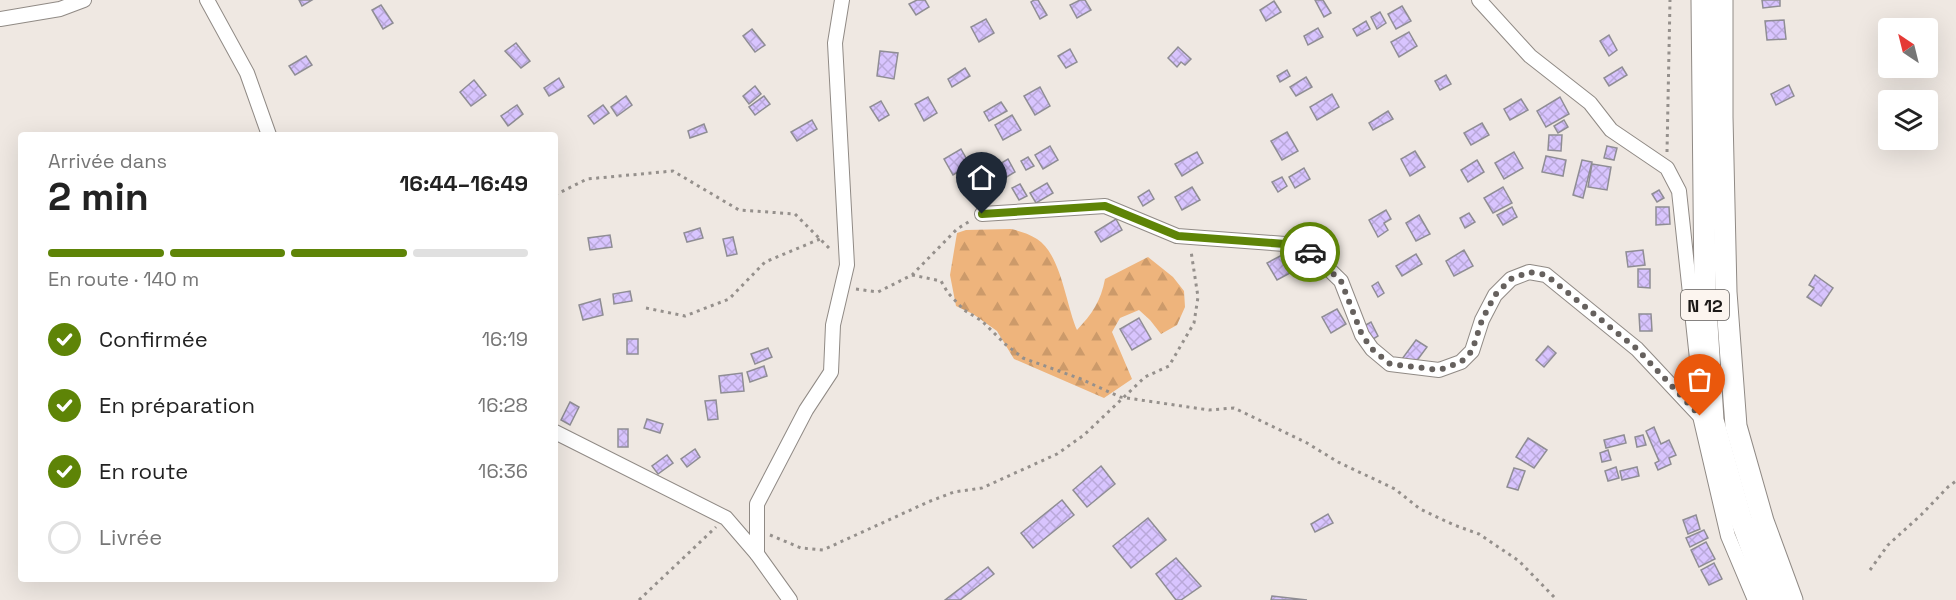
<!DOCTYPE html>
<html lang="fr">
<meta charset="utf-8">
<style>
:root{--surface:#fff;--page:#f6f6f6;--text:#222;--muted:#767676;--line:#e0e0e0;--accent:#5e8407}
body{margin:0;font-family:"Space Grotesk",sans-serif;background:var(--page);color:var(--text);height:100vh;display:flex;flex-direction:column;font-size:22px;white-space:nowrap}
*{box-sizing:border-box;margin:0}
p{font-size:20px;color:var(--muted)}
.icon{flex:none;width:33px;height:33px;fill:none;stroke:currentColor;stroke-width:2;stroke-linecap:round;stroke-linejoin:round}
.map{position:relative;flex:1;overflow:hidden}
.details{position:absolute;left:18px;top:132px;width:540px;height:450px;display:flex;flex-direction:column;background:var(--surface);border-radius:6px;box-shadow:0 6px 24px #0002}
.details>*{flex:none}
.needle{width:39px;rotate:325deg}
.fabs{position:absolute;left:1878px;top:18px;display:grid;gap:12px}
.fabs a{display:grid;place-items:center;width:60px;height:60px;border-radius:6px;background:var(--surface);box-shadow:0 6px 24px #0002;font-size:30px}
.pin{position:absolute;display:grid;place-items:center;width:51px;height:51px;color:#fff;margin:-62px -26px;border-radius:50% 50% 50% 0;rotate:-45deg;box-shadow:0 0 6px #0007}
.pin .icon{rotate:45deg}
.courier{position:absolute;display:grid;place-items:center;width:60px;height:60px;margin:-30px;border:4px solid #5e8407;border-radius:50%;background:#fff;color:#222;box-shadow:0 2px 8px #0007}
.overview em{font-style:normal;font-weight:600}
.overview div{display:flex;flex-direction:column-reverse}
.overview{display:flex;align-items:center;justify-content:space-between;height:102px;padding:0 30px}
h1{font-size:39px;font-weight:600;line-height:45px}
.bar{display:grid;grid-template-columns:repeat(4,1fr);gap:9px 6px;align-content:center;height:72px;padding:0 30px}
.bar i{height:8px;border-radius:4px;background:var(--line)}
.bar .current{background:var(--accent)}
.bar p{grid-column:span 4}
ol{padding:0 30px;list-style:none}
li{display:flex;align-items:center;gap:18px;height:66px}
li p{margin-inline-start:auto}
li .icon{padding:6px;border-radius:50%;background:var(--accent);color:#fff;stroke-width:4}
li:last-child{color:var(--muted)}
li i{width:33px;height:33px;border:3px solid var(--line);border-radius:50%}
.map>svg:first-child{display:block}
</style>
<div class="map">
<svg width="1956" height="600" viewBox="0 0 1956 600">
<defs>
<pattern id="forest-firs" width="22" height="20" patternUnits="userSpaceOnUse" patternTransform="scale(1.5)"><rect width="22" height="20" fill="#eeb47c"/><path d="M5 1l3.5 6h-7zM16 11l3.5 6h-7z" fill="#cc9a6a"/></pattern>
<pattern id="building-cross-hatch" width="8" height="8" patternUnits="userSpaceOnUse" patternTransform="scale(1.5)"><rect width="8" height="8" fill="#d8c4fe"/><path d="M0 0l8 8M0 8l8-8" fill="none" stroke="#b9a8d9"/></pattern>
</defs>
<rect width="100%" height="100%" fill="#efe8e2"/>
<path fill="url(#forest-firs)" d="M1011 229C1020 231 1029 234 1037 239 1061 254 1066 305 1077 330 1092 314 1101 301 1105 279L1148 257 1173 277 1184 291 1185 307 1177 325 1161 334 1150 320 1139 310 1120 318 1112 332 1132 379 1104 398 1014 359 997 331 973 314 956 306 950 275 957 233 966 230Z"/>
<g fill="url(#building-cross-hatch)" stroke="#8f8d94" stroke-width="1.5">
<path d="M299 0H312L302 6Z"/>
<path d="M917 0H925L929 7 916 15 909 4Z"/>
<path d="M1034 0H1038L1047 15 1040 19 1031 2Z"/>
<path d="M1080 0H1085L1091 10 1077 18 1070 5Z"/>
<path d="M1315 0H1323L1331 13 1324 17Z"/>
<path d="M1762 0H1780V6L1763 8Z"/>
<path d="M1274 1 1281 12 1266 21 1260 10Z"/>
<path d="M381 5 393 23 383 29 372 10Z"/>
<path d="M1402 6 1411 21 1396 29 1388 14Z"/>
<path d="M1380 12 1386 23 1377 29 1371 17Z"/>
<path d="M986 19 994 33 979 42 971 27Z"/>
<path d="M1784 20 1786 39 1767 40 1765 21Z"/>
<path d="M1366 21 1370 29 1357 36 1353 29Z"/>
<path d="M1318 28 1323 37 1308 45 1304 36Z"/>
<path d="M752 29 765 45 755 52 743 36Z"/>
<path d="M1409 32 1417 46 1399 57 1391 42Z"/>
<path d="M1609 35 1617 50 1609 56 1600 41Z"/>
<path d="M516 43 530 61 521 68 505 51Z"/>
<path d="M1178 47 1191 59 1185 65 1181 62 1177 67 1168 58Z"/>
<path d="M1070 49 1077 62 1066 68 1058 56Z"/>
<path d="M880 51 898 53 894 79 877 76Z"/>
<path d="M306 56 312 65 295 75 289 66Z"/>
<path d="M1622 67 1627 75 1609 86 1604 78Z"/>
<path d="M965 68 970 76 952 87 948 79Z"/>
<path d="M1287 70 1290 76 1280 82 1277 76Z"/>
<path d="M1446 75 1451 84 1440 90 1435 81Z"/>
<path d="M1306 77 1312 87 1296 96 1290 87Z"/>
<path d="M559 78 564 87 549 96 544 88Z"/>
<path d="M474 80 486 95 471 106 460 92Z"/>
<path d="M1789 85 1794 96 1776 105 1771 94Z"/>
<path d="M755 86 761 94 749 104 743 96Z"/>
<path d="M1040 87 1050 106 1035 115 1024 96Z"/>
<path d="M1332 94 1339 107 1317 120 1310 107Z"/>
<path d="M626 96 632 105 617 116 611 107Z"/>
<path d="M764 96 770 104 755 115 749 107Z"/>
<path d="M928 97 937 113 924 121 915 104Z"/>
<path d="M1560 97 1569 114 1546 127 1537 111Z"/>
<path d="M1521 99 1528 110 1510 120 1504 109Z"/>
<path d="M881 101 889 115 879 121 870 107Z"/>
<path d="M1001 102 1007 111 989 121 984 112Z"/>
<path d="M517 105 523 114 508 126 501 116Z"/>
<path d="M603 105 609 113 594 124 588 116Z"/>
<path d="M1388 111 1393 119 1373 130 1369 123Z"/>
<path d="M1012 115 1021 130 1003 140 995 125Z"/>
<path d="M812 120 817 129 797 141 791 132Z"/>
<path d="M1564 120 1568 127 1558 133 1554 126Z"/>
<path d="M1482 123 1489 135 1471 145 1464 133Z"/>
<path d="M704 124 707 132 690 138 688 131Z"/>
<path d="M1287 132 1298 151 1282 160 1271 141Z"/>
<path d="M1549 135H1562L1561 151 1548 150Z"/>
<path d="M1050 146 1058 160 1043 169 1035 155Z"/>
<path d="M1607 146 1617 148 1614 160 1604 158Z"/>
<path d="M961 149 970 165 953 175 944 159Z"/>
<path d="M1415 151 1425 167 1410 176 1401 159Z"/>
<path d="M1197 152 1203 163 1182 176 1175 164Z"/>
<path d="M1514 152 1523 168 1504 179 1495 163Z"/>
<path d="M1546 156 1566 160 1563 176 1542 172Z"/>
<path d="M1028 157 1034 166 1026 170 1021 161Z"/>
<path d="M1008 159 1015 172 995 184 988 171Z"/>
<path d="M1477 160 1484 172 1468 182 1461 170Z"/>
<path d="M1582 160 1592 162 1583 198 1573 195Z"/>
<path d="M1592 164 1611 167 1607 190 1588 187Z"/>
<path d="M1304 168 1310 179 1295 188 1289 177Z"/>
<path d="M980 175 991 194 978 201 967 182Z"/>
<path d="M1282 177 1287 186 1278 192 1272 182Z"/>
<path d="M1047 183 1053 193 1036 203 1030 193Z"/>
<path d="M1020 184 1027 196 1019 200 1012 188Z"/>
<path d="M1192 187 1200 200 1182 210 1175 197Z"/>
<path d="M1503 187 1512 203 1493 213 1484 198Z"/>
<path d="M1149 190 1154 199 1143 206 1138 197Z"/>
<path d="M1659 190 1664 198 1657 202 1652 194Z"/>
<path d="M1512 207 1517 217 1503 225 1497 215Z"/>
<path d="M1656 207H1669L1670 224 1656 225Z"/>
<path d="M1386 210 1391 219 1384 223 1388 230 1378 237 1369 220Z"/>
<path d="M1469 213 1475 222 1465 228 1460 218Z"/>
<path d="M1419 215 1430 234 1416 241 1406 223Z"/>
<path d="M1116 219 1122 230 1101 242 1095 232Z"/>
<path d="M700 228 703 238 687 242 684 233Z"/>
<path d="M610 235 612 247 590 250 588 238Z"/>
<path d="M733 237 737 254 727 256 723 239Z"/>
<path d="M1464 250 1473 266 1454 276 1446 261Z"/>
<path d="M1643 250 1645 265 1628 267 1626 252Z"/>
<path d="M1416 254 1422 264 1402 276 1396 266Z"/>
<path d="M1282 255 1292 272 1277 280 1267 263Z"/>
<path d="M1638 269H1650V288L1638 287Z"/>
<path d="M1815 275 1833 288 1821 306 1807 297 1814 288 1809 285Z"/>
<path d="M1378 282 1384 293 1378 297 1372 286Z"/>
<path d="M630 291 632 301 614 304 613 294Z"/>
<path d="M600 299 603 315 583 320 579 305Z"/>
<path d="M1337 309 1346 324 1331 333 1322 317Z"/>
<path d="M1639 314H1651L1652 331H1640Z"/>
<path d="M1139 318 1151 339 1132 350 1120 329Z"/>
<path d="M1371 322 1378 336 1370 341 1362 327Z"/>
<rect x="627" y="339" width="11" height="15"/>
<path d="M1416 340 1427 347 1413 366 1402 359Z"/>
<path d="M1548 346 1556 353 1544 367 1536 360Z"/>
<path d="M768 348 772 357 755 364 751 354Z"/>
<path d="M764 366 767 376 750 382 747 372Z"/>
<path d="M742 373 744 391 721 393 719 376Z"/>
<path d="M716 400 718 419 708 420 705 401Z"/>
<path d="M570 402 579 407 570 425 561 420Z"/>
<path d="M647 419 663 424 660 433 644 428Z"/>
<path d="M1654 427 1661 444 1669 440 1676 455 1669 458 1671 464 1658 470 1655 463 1659 461 1646 431Z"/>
<rect x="618" y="429" width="10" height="18"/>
<path d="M1624 435 1626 443 1606 448 1604 440Z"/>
<path d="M1643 435 1646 445 1637 447 1635 437Z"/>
<path d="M1528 438 1547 450 1534 468 1516 457Z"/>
<path d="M695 449 700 457 687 467 681 459Z"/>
<path d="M1608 450 1611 460 1602 462 1600 453Z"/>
<path d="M667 455 673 463 658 474 652 466Z"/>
<path d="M1101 466 1115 484 1087 507 1073 490Z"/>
<path d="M1616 467 1619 478 1608 481 1605 471Z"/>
<path d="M1637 467 1639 476 1622 480 1620 471Z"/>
<path d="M1514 468 1525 471 1518 490 1507 487Z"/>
<path d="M1062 500 1074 515 1033 548 1021 533Z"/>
<path d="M1328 514 1333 523 1315 532 1311 524Z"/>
<path d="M1696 515 1700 529 1688 534 1683 520Z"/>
<path d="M1148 518 1166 540 1131 568 1113 546Z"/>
<path d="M1704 530 1708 538 1690 547 1686 538Z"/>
<path d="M1706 542 1715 559 1699 567 1691 550Z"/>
<path d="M1176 558 1201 586 1181 600H1176L1156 574Z"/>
<path d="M1714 563 1722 579 1709 585 1701 570Z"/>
<path d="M988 567 994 574 960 600H945Z"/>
<path d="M1272 596 1307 600H1271Z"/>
</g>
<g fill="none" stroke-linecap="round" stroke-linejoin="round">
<defs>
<g id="minor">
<path d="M207 0 247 73 269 135"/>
<path d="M1479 0 1530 56 1590 103 1611 130 1667 168 1679 191 1701 396 1700 416 1728 536 1755 600"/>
<path d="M0 19 60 9 84 0"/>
<path d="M982 214 1105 206 1177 236 1285 244 1311 252 1341 281 1362 335 1372 349 1390 364 1439 370 1461 362 1472 351 1482 320 1495 295 1511 279 1529 272 1546 275 1637 349 1698 414 1713 420"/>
<path d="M555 432 726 518 757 554"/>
<path d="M790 600 757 554V504L806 410 831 372 833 325 847 265 835 43 842 0"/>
</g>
<g id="primary">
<path d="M1702 0 1705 293 1713 420 1742 522 1771 600"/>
<path d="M1722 0V117L1726 292 1736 426 1763 521 1792 600"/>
</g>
</defs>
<use href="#minor" stroke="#908a85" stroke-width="16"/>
<use href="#primary" stroke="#908a85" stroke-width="23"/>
<g stroke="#95908c" stroke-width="3" stroke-dasharray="3 4.5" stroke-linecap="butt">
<path d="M1667 152 1670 0"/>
<path d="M555 195 587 179 673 171 739 210 795 214 830 249"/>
<path d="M912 275 941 281 948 293 964 310 982 321 1005 344 1023 358 1081 379 1120 397 1209 410 1234 408 1307 443 1338 462 1395 489 1420 509 1454 525 1479 534 1519 561 1556 599"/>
<path d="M856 289 878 292 912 275 957 229 970 221"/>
<path d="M646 308 685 316 729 299 765 262 820 239"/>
<path d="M770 535 801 548 823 550 928 502 954 492 982 488 1057 454 1084 435 1145 377 1169 366 1194 323 1198 297 1191 251"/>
<path d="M1870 570 1888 545 1922 514 1948 487 1956 481"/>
<path d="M639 600 716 527"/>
</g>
<use href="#minor" stroke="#fff" stroke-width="14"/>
<use href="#primary" stroke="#fff" stroke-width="21"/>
</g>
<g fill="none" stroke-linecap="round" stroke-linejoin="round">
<path stroke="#66615e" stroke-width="6" stroke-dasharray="0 10.8" d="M1310 252 1341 281 1362 335 1372 349 1390 364 1439 370 1461 362 1472 351 1482 320 1495 295 1511 279 1529 272 1546 275 1637 349 1700 416"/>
<path stroke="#5e8407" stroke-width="8" d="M982 214 1105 206 1178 236 1285 244 1310 252"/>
</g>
<g text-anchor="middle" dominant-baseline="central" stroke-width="4.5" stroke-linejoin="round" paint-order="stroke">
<rect fill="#fcf5ef" stroke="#5f5b58" stroke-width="1.5" x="1681" y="290" width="48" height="30" rx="4.5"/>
<g font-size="18" font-weight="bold" fill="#1c1917">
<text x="1705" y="305">N 12</text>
</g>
</g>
</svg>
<div class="fabs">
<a><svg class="needle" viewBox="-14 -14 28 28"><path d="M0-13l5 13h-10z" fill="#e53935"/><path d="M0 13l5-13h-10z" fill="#767676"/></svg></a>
<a><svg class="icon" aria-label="layers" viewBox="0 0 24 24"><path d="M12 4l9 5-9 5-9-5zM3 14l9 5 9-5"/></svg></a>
</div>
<div class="pin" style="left:1700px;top:416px;background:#ea580c"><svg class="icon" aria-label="bag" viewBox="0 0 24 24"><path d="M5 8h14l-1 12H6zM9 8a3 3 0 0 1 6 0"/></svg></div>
<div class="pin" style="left:982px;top:214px;background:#1f2937"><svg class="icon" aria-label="home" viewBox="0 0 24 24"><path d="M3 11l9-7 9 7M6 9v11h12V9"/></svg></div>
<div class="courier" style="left:1310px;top:252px"><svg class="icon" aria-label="car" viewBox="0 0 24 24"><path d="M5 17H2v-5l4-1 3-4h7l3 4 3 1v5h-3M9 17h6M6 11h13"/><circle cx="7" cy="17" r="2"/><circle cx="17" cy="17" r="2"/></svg></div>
<section class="details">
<div class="overview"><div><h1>2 min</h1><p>Arrivée dans</p></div><em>16:44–16:49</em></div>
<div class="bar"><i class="current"></i><i class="current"></i><i class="current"></i><i></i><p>En route · 140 m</p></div>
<ol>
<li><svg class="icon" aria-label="check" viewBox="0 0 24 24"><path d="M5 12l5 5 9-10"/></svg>Confirmée<p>16:19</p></li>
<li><svg class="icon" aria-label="check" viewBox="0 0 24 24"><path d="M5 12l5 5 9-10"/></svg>En préparation<p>16:28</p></li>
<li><svg class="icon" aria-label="check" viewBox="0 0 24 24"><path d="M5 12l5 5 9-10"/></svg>En route<p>16:36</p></li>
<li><i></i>Livrée</li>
</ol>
</section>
</div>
